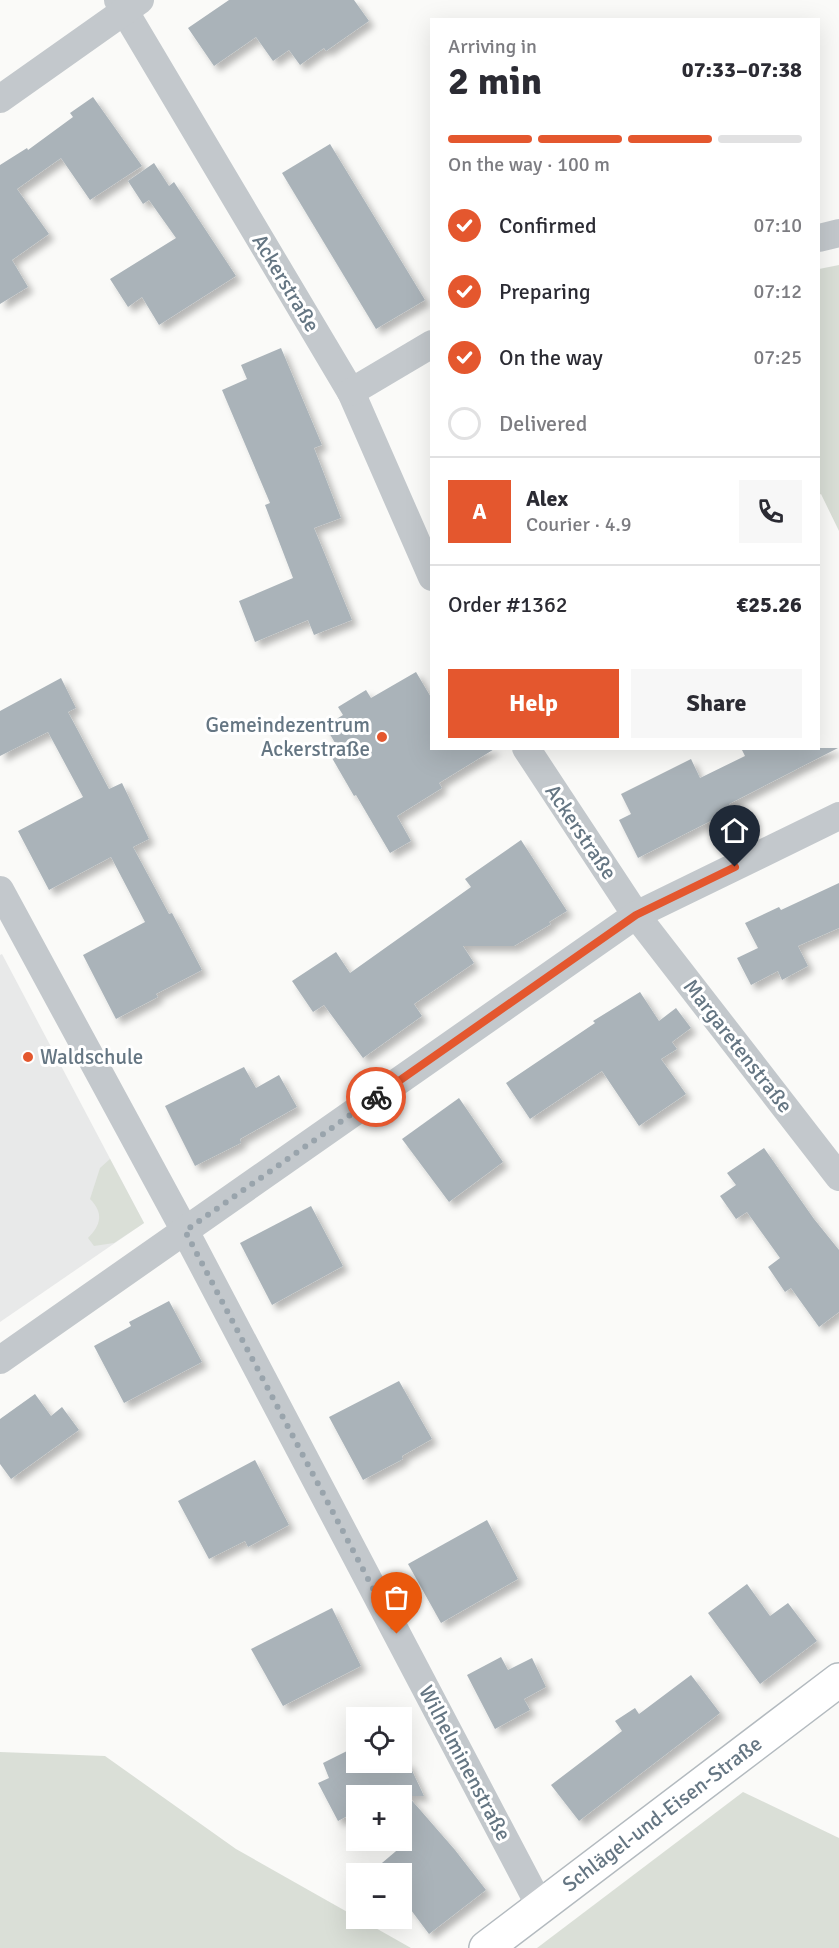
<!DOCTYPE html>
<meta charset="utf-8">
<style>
:root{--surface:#fff;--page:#f7f7f7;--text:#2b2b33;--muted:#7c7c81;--line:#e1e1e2;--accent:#e4572e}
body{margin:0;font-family:Signika,sans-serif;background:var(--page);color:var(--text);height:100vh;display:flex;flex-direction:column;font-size:22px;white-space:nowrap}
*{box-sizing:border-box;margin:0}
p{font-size:20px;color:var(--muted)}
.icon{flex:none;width:33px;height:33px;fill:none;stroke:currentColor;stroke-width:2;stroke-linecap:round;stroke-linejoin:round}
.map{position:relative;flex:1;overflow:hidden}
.side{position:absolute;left:430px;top:18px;width:390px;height:732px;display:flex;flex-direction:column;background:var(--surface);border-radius:0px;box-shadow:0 6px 24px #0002}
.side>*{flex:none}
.buttons{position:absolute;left:346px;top:1707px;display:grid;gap:12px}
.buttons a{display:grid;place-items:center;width:66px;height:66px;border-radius:0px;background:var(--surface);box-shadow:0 6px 24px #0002;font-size:30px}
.pin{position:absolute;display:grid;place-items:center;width:51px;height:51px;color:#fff;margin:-62px -26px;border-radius:50% 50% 50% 0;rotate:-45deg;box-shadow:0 0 6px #0007}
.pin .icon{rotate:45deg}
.courier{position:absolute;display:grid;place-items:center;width:60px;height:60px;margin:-30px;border:4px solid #e4572e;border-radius:50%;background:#fff;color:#222;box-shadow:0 2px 8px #0007}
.summary em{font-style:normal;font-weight:700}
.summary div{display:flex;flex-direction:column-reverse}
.summary{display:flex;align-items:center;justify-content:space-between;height:102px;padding:0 18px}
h1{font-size:39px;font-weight:700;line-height:45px}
.bar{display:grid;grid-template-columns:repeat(4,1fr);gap:9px 6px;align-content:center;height:72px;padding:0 18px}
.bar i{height:8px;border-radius:4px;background:var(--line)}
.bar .current{background:var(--accent)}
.bar p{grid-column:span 4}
.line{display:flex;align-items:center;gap:15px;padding:0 18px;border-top:2px solid var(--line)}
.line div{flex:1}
.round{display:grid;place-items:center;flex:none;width:63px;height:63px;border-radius:0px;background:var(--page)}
ol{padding:0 18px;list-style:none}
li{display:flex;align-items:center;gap:18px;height:66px}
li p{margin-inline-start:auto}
li .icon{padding:6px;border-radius:50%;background:var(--accent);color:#fff;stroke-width:4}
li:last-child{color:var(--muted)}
li i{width:33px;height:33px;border:3px solid var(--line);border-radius:50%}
.cta{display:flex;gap:12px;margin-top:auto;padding:12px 18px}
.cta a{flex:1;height:69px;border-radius:0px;background:var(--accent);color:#fff;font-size:24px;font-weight:700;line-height:69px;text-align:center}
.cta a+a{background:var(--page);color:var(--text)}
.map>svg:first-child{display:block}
</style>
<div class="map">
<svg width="839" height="1948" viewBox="0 0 839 1948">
<defs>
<filter id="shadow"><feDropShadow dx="5.5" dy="5.5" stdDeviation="3" flood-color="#0004"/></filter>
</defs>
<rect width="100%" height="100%" fill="#fafaf8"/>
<path fill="#e8e9e9" d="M2 954 144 1223 0 1322V955Z"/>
<g fill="#dadfd7">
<path d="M839 265V531L821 494 819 495V269Z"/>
<path d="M110 1159 144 1223 114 1243 94 1246 88 1238C101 1225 104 1213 90 1199L100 1168Z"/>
<path d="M0 1752 105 1756 236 1849 411 1948H0Z"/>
<path d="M743 1792 839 1838V1948H537Z"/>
</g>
<g fill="#aab3b9" filter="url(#shadow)">
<path d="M229 0H354L369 21 326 51 324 48 300 65 289 50 273 61 256 37 214 66 188 28Z"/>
<path d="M93 97 142 166 90 200 61 158 17 189 49 234 12 260 28 287 0 304V165L27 148 28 150 73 117 70 113Z"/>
<path d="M330 144 425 300 376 329 282 173Z"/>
<path d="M154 163 169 186 174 182 236 276 159 325 142 297 128 307 110 279 176 238 149 200 143 204 128 181Z"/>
<path d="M281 348 322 445 314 448 341 518 314 528 352 620 314 635 308 620 255 642 239 601 293 578 265 505 270 503 222 390 247 379 241 365Z"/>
<path d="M416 672 432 699V748H496L439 783 442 788 397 816 411 841 390 853 356 795 354 796 332 758 341 753 325 726 343 715 338 707 366 690 371 698Z"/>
<path d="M61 678 76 708 68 712 109 789 122 783 149 839 133 847 169 914 172 913 202 970 156 994 158 997 116 1019 83 955 145 922 111 857 49 890 18 831 83 797 48 732 0 756V711Z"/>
<path d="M741 748H838L729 804 732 810 638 858 619 820 631 814 621 794 691 759 700 778 745 756Z"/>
<path d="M521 840 567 911 549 922 551 924 514 946H463L474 963 414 1004 422 1016 363 1058 324 1005 313 1012 292 981 336 952 350 973 471 887 465 879Z"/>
<path d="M839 883V928L798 946 808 966 782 980 778 971 751 985 737 958 758 948 745 923 779 907 781 910Z"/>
<path d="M640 992 659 1021 676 1008 691 1028 672 1042 677 1049 661 1059 686 1094 639 1126 602 1071 530 1119 506 1083 595 1023 593 1021Z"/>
<path d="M244 1067 256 1088 279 1075 297 1107 240 1139 241 1143 195 1166 165 1106Z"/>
<path d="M459 1098 503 1162 449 1202 402 1139Z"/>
<path d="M764 1148 814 1219 839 1250V1312L819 1327 791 1288 785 1292 768 1267 780 1258 747 1212 736 1219 720 1196 736 1185 727 1173Z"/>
<path d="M311 1206 343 1266 272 1305 240 1243Z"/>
<path d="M169 1301 202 1362 124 1403 94 1346 131 1326 129 1322Z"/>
<path d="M399 1381 432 1439 402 1456 403 1459 363 1480 329 1417Z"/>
<path d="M35 1394 51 1416 62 1407 79 1430 11 1479 0 1464V1419Z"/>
<path d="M255 1460 289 1525 248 1547 245 1541 209 1559 178 1501Z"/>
<path d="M487 1520 518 1579 441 1623 408 1564Z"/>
<path d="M747 1584 770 1616 788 1603 817 1641 760 1684 708 1613Z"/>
<path d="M332 1608 361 1666 283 1706 251 1649Z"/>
<path d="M501 1657 508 1670 532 1658 546 1687 524 1699 530 1710 495 1729 467 1675Z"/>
<path d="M691 1675 720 1713 579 1821 551 1785 622 1731 615 1721 635 1708 639 1714Z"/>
<path d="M357 1746V1762H408L424 1796H408L455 1850 486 1890 429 1934 402 1898V1874H369L402 1846V1796H357V1811L338 1821 318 1783 329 1778 323 1763Z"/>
</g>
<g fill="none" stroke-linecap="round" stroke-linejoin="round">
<defs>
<path id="secondary" d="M486 1948 839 1680"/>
</defs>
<use href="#secondary" stroke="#b3babf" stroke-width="36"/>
<g stroke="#c3c8cc" stroke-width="28">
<path d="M118 0 351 392 432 577"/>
<path d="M0 99 140 0"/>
<path d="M819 238 839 233"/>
<path d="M351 392 432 344"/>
<path d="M526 748 636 915 839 1177"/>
<path d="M0 890 185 1231 540 1906"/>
<path d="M0 1360 636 915 839 816"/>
</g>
<use href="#secondary" stroke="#fff" stroke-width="33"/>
</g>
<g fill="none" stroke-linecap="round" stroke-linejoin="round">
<path stroke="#99a4ac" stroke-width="6" stroke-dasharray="0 10.8" d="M376 1097 185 1231 397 1634"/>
<path stroke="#e4572e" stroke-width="8" d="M376 1097 636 915 735 867"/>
</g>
<g fill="#e4572e" stroke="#fff" stroke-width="2">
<circle cx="382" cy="737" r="6"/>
<circle cx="28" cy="1057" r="6"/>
</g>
<g text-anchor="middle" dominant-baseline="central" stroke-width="6" stroke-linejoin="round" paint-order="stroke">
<g font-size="21" fill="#657683" stroke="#fff">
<text transform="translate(286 283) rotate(59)">Ackerstraße</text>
<text transform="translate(581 832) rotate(56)">Ackerstraße</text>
<text transform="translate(738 1046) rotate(52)">Margaretenstraße</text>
<text transform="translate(465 1763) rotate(62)">Wilhelminenstraße</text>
<text transform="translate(662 1814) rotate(-37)">Schlägel-und-Eisen-Straße</text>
</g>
<g font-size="21" fill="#657683" stroke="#fff" text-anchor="end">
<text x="370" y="725">Gemeindezentrum<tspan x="370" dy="24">Ackerstraße</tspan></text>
<text x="40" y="1057" text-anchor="start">Waldschule</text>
</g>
</g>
</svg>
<div class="buttons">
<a><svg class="icon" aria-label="locate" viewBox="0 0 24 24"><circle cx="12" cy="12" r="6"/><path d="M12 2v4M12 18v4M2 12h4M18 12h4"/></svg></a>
<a>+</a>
<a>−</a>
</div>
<div class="pin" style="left:397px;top:1634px;background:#ea580c"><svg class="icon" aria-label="bag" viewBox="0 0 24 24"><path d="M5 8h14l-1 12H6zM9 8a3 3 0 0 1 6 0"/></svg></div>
<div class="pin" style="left:735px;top:867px;background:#1f2937"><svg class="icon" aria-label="home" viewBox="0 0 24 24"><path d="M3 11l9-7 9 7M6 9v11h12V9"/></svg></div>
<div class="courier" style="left:376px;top:1097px"><svg class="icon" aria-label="bike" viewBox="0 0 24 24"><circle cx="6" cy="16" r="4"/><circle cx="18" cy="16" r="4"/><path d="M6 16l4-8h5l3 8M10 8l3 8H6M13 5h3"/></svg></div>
<section class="side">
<div class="summary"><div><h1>2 min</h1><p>Arriving in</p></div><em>07:33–07:38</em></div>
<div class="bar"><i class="current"></i><i class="current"></i><i class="current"></i><i></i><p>On the way · 100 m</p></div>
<ol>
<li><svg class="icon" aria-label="check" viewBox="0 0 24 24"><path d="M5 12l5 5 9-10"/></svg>Confirmed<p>07:10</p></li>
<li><svg class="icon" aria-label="check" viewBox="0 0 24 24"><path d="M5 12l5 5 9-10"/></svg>Preparing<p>07:12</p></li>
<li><svg class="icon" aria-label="check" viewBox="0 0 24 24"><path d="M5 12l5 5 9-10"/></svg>On the way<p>07:25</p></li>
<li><i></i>Delivered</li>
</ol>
<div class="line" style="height:108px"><b class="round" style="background:var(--accent);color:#fff">A</b><div><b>Alex</b><p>Courier · 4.9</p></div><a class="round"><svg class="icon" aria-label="phone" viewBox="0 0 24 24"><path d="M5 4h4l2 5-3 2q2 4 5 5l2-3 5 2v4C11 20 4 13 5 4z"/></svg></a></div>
<div class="line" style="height:78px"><div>Order #1362</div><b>€25.26</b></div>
<div class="cta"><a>Help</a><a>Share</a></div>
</section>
</div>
